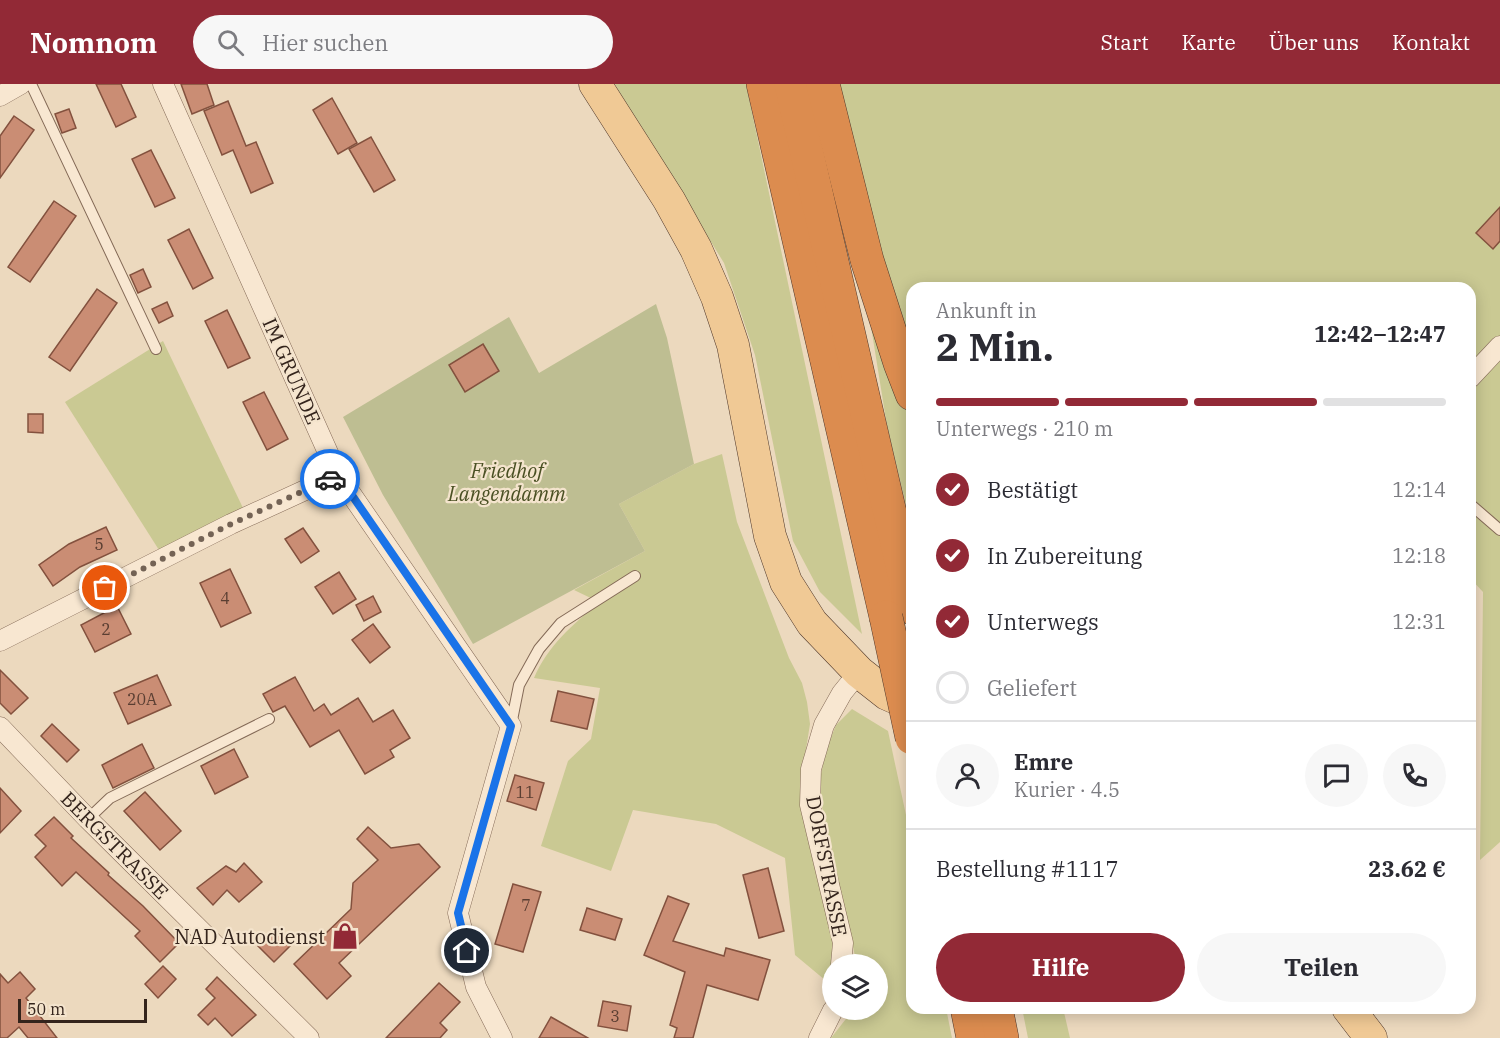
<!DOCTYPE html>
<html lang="de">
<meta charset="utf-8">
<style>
:root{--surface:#fff;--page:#f7f7f7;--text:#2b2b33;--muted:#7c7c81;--line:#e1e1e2;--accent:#922936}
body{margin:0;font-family:"IBM Plex Serif",serif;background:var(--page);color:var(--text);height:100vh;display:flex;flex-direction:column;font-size:22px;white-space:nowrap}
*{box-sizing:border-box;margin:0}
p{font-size:20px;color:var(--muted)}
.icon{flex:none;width:33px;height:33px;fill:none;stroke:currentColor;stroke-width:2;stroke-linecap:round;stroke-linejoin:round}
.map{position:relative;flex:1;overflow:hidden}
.panel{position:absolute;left:906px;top:198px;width:570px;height:732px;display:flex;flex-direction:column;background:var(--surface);border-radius:18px;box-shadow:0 3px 15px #0003}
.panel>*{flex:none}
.fabs{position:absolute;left:822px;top:870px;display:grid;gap:12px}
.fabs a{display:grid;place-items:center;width:66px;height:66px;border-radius:50%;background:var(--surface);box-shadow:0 3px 15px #0003;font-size:30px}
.scale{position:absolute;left:18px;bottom:15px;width:129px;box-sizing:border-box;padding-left:6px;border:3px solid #34241c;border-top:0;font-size:16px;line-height:21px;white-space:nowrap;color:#34241c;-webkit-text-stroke:4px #f4e4cd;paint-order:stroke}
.pin{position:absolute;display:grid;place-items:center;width:51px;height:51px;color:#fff;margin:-26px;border:3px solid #fff;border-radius:50%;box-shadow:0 2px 6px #0007}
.courier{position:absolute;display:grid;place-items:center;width:60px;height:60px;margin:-30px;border:4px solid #1a73e8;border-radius:50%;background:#fff;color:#222;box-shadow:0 2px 8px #0007}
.headline em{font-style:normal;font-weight:800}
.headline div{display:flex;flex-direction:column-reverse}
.headline{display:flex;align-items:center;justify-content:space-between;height:102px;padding:0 30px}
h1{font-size:39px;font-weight:800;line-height:45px}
.bar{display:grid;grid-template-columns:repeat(4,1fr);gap:9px 6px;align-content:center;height:72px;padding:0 30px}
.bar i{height:8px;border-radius:4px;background:var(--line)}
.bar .current{background:var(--accent)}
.bar p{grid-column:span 4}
.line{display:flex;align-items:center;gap:15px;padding:0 30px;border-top:2px solid var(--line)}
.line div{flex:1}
.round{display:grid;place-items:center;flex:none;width:63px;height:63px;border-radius:32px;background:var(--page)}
ol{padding:0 30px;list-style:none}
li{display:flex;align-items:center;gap:18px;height:66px}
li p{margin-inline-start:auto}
li .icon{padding:6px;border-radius:50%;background:var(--accent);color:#fff;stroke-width:4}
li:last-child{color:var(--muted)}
li i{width:33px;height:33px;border:3px solid var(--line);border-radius:50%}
.action{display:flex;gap:12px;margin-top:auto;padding:12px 30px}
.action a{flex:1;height:69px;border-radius:36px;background:var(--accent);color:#fff;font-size:24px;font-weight:800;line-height:69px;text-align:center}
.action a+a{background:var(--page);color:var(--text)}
header{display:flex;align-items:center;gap:36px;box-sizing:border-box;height:84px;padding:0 30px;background:var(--accent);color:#fff}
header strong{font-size:28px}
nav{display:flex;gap:33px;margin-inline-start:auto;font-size:21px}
.search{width:420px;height:54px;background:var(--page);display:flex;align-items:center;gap:15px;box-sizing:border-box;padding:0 21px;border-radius:33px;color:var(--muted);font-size:22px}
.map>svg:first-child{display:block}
</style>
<header>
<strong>Nomnom</strong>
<div class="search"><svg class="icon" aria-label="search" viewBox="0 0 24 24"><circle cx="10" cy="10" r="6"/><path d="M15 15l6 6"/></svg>Hier suchen</div>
<nav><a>Start</a><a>Karte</a><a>Über uns</a><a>Kontakt</a></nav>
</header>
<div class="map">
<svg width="1500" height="954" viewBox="0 0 1500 954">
<rect width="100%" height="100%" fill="#ecd9be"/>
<g fill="#cac993">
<path d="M615 0H746L862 550 820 508 793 457 755 271 724 179 625 18Z"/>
<path d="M832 0H1500V758L1480 776 1483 508 1470 494V204H912V446L887 342Z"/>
<path d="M163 257 243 424 159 466 65 318Z"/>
<path d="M722 370 737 438 789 574 802 599 807 618 810 640 803 684 833 859 831 901 795 871 785 774 716 740 633 726 611 787 541 762 568 677 591 655 600 604 534 594C548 561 573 541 599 518L574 506 645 467 619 420 694 380Z"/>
<path d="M852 625 888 647 912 759V924H946L952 954H831L849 931 848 926H878V880H853L855 872 818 705 826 666 836 641Z"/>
<path d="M1022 924H1063L1070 954H1028Z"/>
</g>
<path fill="#bebe92" d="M656 220 667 254 694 380 619 420 645 467 473 560 383 411 343 333 509 233 539 289Z"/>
<g fill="#ca8d74" stroke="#83513e" stroke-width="1.5">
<path d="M96 0H121L136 33 116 43Z"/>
<path d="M181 0H207L214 21 192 30Z"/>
<path d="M332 14 357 59 338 70 313 26Z"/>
<path d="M228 17 246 62 256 58 273 99 251 109 233 66 222 71 204 27Z"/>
<path d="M69 25 76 44 62 49 55 30Z"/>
<path d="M14 32 34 46 0 94V52Z"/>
<path d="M371 53 395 96 374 108 349 65Z"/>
<path d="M151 66 175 114 155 123 132 75Z"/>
<path d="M54 117 76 132 30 198 8 183Z"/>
<path d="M1500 123V157L1493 165 1476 149Z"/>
<path d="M189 145 213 194 193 205 168 156Z"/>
<path d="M143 185 151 203 138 209 130 191Z"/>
<path d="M97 205 117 219 70 287 49 273Z"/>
<path d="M167 218 173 232 159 239 152 225Z"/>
<path d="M227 226 250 274 228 284 205 237Z"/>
<path d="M483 260 499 287 465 308 449 281Z"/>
<path d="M264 308 288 355 267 366 243 318Z"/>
<path d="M28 330H43V349L28 348Z"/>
<path d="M106 443 117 466 80 483 53 502 39 481 69 460Z"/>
<path d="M303 444 319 467 301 479 285 455Z"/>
<path d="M230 485 251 529 221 543 200 499Z"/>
<path d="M339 488 356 515 333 530 315 503Z"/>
<path d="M373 512 381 528 364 537 356 521Z"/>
<path d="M117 522 131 550 95 568 81 541Z"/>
<path d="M373 540 390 563 370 579 352 556Z"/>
<path d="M0 586 28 614 11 630 0 619Z"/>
<path d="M157 591 171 621 128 640 114 609Z"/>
<path d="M295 593 314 627 324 620 331 631 358 614 373 638 393 626 410 654 390 666 394 673 365 690 339 646 310 663 285 622 273 628 263 610Z"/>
<path d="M558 607 594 615 587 645 551 637Z"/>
<path d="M52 640 79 666 67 678 41 652Z"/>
<path d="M142 660 154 684 113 704 102 681Z"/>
<path d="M234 665 248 693 215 710 201 682Z"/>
<path d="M515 691 544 699 536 726 507 717Z"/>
<path d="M0 704 21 727 0 749Z"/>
<path d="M145 708 181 747 160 766 124 727Z"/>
<path d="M54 733 73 752 71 754 109 789 108 791 143 822 179 859 160 878 135 852 140 847 76 788 62 802 35 773 46 762 35 751Z"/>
<path d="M368 743 391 764 419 760 440 783 339 879 351 892 327 915 294 880 351 825 353 799 378 776 357 755Z"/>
<path d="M244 779 262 798 239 818 227 806 213 821 197 804 226 782 236 788Z"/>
<path d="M768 784 784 847 759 854 743 791Z"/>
<path d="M513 800 541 808 523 868 495 860Z"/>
<path d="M668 812 689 820 673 857 724 872 726 864 770 876 758 916 707 901 693 954H674L677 944 670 941 685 888 644 871Z"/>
<path d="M587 824 622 835 615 856 580 846Z"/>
<path d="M275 845 291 861 274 878 258 862Z"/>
<path d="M163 882 176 895 158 914 145 900Z"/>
<path d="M20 888 35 905 26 914 57 954H28L19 943 7 954H0V890L8 899Z"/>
<path d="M217 893 256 931 232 952 215 934 208 941 198 931 215 914 206 905Z"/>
<path d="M439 899 460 918 440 939 447 946 440 954H386Z"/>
<path d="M603 917 631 922 627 947 598 942Z"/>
<path d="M551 933 588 954H539Z"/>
</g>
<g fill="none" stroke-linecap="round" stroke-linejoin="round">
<defs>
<g id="lane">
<path d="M31 0 156 265"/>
<path d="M1470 420 1500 446"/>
<path d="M511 641 519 601 539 565 561 539 635 492"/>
<path d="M88 735 110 714 269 635"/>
</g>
<g id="street">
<path d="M163 0 338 391 511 642 458 829 476 903 502 954"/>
<path d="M0 12 21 0"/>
<path d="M1470 294 1500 262"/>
<path d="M0 557 231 440 338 391"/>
<path d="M0 643 88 735 309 954"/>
<path d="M841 880 843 859 810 721 811 685 824 641 842 609 859 588"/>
<path d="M819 954 833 926"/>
</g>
<g id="primary">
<path d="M595 0 669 116 696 165 717 213 733 261 770 452 786 498 812 539 859 588 887 610 912 621"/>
<path d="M1348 924 1371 954"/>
</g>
<g id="highway">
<path d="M763 0 886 533"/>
<path d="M791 0 912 524"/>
<path d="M823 0 867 176 900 279 912 310"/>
<path d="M967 924 973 954"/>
<path d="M996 924 1002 954"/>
</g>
</defs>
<use href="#lane" stroke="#846a57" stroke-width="12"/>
<use href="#street" stroke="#846a57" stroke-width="21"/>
<use href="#primary" stroke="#51392c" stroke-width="33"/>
<use href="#highway" stroke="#51392c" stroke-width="34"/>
<use href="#lane" stroke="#f8e7d1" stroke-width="10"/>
<use href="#street" stroke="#f8e7d1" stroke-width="20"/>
<use href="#primary" stroke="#f0c995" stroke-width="32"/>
<use href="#highway" stroke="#dc8c4f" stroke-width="33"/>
<defs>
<path id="highway-bridge" d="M886 533 912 654"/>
</defs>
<use href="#highway-bridge" stroke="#51392c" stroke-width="34" stroke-linecap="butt"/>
<use href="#highway-bridge" stroke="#dc8c4f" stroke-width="33"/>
</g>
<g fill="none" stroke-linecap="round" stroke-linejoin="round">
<path stroke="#746355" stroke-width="6" stroke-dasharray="0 10.8" d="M105 504 231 440 330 395"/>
<path stroke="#1a73e8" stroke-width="8" d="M330 395 338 391 511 642 458 829 467 867"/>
</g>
<defs>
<symbol id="shop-bare" viewBox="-9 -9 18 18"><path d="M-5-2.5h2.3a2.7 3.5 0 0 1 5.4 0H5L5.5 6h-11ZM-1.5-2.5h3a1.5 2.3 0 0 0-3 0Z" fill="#922936" stroke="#f4e4cd" stroke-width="2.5" paint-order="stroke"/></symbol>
</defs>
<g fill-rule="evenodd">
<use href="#shop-bare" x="326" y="833" width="38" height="38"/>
</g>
<g text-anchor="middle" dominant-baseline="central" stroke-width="4.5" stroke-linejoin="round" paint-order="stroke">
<g font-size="16" fill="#5a3e32">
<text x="99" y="460">5</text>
<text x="225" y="514">4</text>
<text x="106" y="545">2</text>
<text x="142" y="615">20A</text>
<text x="525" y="708">11</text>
<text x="526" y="821">7</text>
<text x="615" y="932">3</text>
</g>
<g font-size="20" fill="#34241c" stroke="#f4e4cd">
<text transform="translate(292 287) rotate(66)">IM GRUNDE</text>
<text transform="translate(115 761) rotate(45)">BERGSTRASSE</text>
<text transform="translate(827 782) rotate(79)">DORFSTRASSE</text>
</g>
<g font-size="20" font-style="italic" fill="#4a5023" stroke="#f4e4cd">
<text x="507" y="386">Friedhof<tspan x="507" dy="23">Langendamm</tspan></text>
</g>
<g font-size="20" fill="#34241c" stroke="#f4e4cd" text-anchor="end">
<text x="325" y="852">NAD Autodienst</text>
</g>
</g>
</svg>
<div class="fabs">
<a><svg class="icon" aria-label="layers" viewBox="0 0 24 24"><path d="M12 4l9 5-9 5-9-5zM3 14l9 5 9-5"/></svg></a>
</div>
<div class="scale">50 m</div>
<div class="pin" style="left:105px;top:504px;background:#ea580c"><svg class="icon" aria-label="bag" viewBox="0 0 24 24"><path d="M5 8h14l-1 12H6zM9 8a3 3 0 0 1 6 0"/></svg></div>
<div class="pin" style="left:467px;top:867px;background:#1f2937"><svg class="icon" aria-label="home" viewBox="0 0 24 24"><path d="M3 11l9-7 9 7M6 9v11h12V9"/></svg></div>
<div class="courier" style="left:330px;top:395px"><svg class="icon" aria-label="car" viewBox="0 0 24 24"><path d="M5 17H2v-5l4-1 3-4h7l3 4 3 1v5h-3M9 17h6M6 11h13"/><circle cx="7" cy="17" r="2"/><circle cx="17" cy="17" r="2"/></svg></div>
<section class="panel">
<div class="headline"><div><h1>2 Min.</h1><p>Ankunft in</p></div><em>12:42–12:47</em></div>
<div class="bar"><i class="current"></i><i class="current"></i><i class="current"></i><i></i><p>Unterwegs · 210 m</p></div>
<ol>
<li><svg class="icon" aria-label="check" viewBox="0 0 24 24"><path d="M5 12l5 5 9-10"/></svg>Bestätigt<p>12:14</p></li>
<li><svg class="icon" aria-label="check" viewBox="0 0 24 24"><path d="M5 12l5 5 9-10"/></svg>In Zubereitung<p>12:18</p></li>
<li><svg class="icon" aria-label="check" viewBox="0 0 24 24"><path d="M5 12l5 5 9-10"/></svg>Unterwegs<p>12:31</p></li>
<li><i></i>Geliefert</li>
</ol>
<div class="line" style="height:108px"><a class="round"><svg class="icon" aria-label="person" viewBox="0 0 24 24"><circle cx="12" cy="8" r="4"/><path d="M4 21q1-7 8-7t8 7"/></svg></a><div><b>Emre</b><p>Kurier · 4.5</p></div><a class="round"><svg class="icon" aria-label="chat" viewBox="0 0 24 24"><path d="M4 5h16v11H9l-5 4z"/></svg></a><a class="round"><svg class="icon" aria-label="phone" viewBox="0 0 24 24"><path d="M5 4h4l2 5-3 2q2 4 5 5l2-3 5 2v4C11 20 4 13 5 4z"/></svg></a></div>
<div class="line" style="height:78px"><div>Bestellung #1117</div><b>23.62 €</b></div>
<div class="action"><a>Hilfe</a><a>Teilen</a></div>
</section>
</div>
